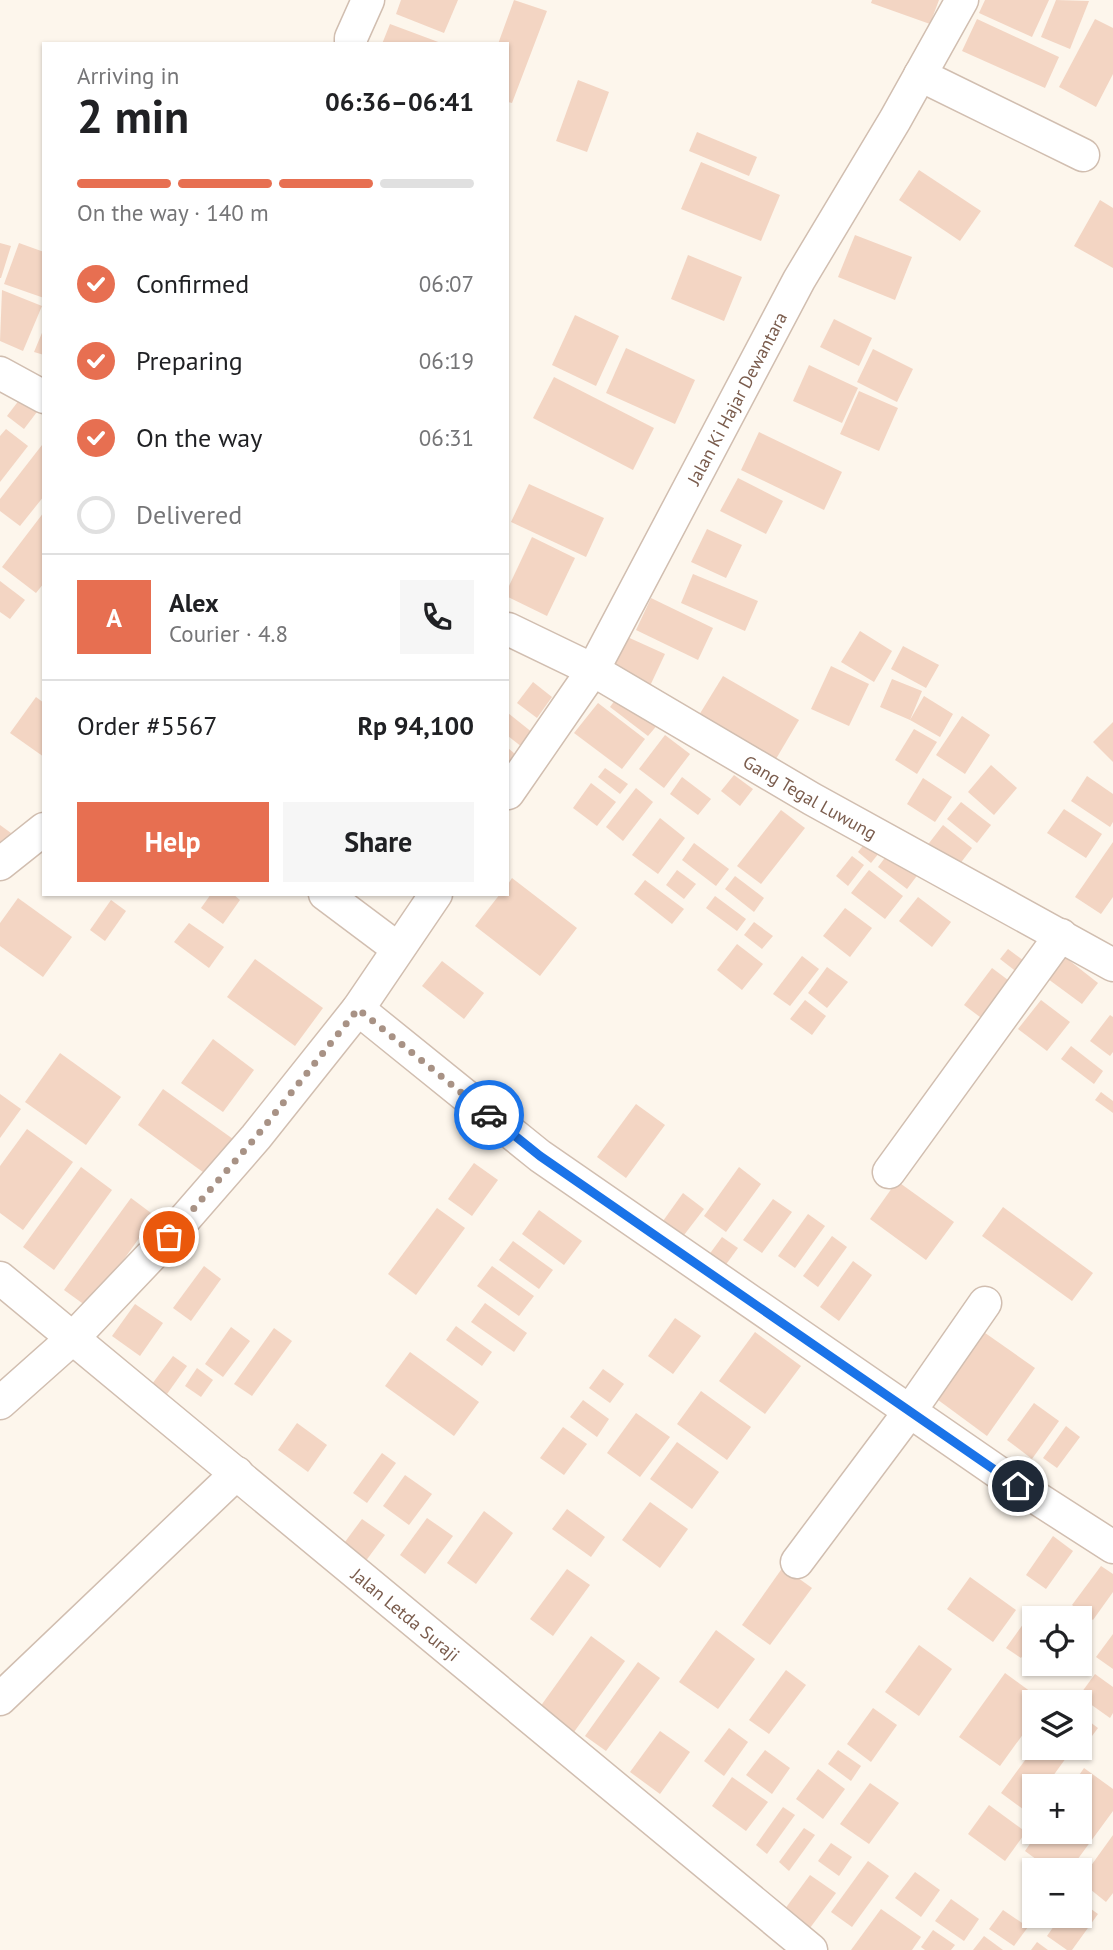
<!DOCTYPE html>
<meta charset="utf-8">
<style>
:root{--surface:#fff;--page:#f6f6f6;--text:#202124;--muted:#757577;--line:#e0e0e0;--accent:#e76f51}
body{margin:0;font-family:"PT Sans",sans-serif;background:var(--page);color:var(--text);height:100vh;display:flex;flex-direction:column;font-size:26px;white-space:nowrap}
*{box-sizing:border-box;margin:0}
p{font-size:23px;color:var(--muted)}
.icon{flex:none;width:38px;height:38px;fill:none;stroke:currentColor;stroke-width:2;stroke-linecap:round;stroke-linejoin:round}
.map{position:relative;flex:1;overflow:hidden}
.details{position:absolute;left:42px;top:42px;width:467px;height:854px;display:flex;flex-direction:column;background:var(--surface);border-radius:0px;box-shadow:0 2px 5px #0004}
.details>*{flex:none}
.tools{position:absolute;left:1022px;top:1606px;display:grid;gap:14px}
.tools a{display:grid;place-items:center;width:70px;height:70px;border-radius:0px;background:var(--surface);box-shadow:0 2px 5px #0004;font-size:35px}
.pin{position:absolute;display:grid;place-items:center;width:60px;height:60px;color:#fff;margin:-30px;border:4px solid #fff;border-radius:50%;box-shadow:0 2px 7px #0007}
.courier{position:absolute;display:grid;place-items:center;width:70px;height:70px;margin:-35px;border:5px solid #1a73e8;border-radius:50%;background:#fff;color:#222;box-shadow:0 2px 9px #0007}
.headline em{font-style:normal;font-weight:700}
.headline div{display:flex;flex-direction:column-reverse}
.headline{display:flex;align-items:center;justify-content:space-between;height:119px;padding:0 35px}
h1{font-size:46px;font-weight:700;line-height:52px}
.bar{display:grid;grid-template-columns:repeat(4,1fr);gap:10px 7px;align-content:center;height:84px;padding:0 35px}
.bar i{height:9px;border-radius:5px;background:var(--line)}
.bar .active{background:var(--accent)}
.bar p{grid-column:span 4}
.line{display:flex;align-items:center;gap:18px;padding:0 35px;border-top:2px solid var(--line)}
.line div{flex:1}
.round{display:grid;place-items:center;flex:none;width:74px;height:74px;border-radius:0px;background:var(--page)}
ol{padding:0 35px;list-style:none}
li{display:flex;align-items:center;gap:21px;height:77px}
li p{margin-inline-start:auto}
li .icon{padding:7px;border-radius:50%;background:var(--accent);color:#fff;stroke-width:4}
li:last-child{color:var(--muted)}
li i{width:38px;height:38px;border:4px solid var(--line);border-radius:50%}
.cta{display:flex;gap:14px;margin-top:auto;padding:14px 35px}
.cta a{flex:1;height:80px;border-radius:0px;background:var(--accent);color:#fff;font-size:28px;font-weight:700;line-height:80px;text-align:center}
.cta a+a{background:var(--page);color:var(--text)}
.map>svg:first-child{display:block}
</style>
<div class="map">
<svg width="1113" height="1950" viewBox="0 0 1113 1950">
<rect width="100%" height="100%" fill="#fdf6ec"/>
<g fill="#f3d5c3">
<path d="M401 0H458L444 33 396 14Z"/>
<path d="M514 0 547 11 512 103 508 102V44H498Z"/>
<path d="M872 0H939L930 24 871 3Z"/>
<path d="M985 0H1049L1032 37 979 13Z"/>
<path d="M1056 0 1089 1 1070 49 1041 37Z"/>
<path d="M977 19 1059 57 1045 88 962 51Z"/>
<path d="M1095 19 1113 28V74L1096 107 1059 87Z"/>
<path d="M390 24 441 43V44H382Z"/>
<path d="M578 80 609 92 587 152 556 141Z"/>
<path d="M697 132 757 157 749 176 689 151Z"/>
<path d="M701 162 780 195 761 241 681 209Z"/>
<path d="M919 170 981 211 960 241 899 200Z"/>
<path d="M1100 200 1113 208V268L1074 246Z"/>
<path d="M855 235 912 257 895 300 838 277Z"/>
<path d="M0 243 11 246 1 278H0Z"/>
<path d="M19 243 44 252V298L4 284Z"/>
<path d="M688 255 742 277 724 321 671 299Z"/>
<path d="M2 290 42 306 23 351 0 341Z"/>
<path d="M575 315 619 336 596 386 552 365Z"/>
<path d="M834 319 872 338 859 366 820 347Z"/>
<path d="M44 328V355L34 352Z"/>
<path d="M626 348 695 380 675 424 606 393Z"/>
<path d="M873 349 913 369 897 402 857 382Z"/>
<path d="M809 365 858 388 842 423 793 401Z"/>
<path d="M554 377 654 428 633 470 533 418Z"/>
<path d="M26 391 43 404 24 429 7 416Z"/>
<path d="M859 391 898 408 879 451 840 434Z"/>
<path d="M6 429 28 446 0 482V436Z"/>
<path d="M759 432 842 472 824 510 741 470Z"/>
<path d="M42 445 44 447V496L20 526 0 511V499Z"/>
<path d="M738 478 783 501 766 534 720 511Z"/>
<path d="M529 484 604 518 586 557 511 522Z"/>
<path d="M44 512V583L36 593 2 567Z"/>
<path d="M707 529 742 545 726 578 691 562Z"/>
<path d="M532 537 575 558 547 616 508 597V588Z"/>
<path d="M693 574 758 601 745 631 681 603Z"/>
<path d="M0 581 25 600 10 619 0 612Z"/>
<path d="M651 598 713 628 698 660 636 630Z"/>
<path d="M860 631 892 651 874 682 841 662Z"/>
<path d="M623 635 665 654 649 688 608 669Z"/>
<path d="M903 646 939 665 926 688 891 669Z"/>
<path d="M831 666 869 684 849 726 811 709Z"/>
<path d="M723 676 799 720 773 764 696 720Z"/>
<path d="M892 679 922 691 910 720 924 696 953 714 940 737 910 720 880 707Z"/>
<path d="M533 682 552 697 537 718 517 703Z"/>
<path d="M620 693 659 723 648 736 610 707Z"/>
<path d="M36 697 44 703V757L10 733Z"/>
<path d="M598 703 645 739 622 769 574 733Z"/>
<path d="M508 713 533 733 522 747 508 736Z"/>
<path d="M962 716 990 735 965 774 936 755Z"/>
<path d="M1113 722V762L1093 742Z"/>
<path d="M914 729 937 742 917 774 895 760Z"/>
<path d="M665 735 690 754 664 788 639 769Z"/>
<path d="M508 748 522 760 508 780Z"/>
<path d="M991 765 1017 788 994 815 968 792Z"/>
<path d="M605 768 628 784 620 794 598 777Z"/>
<path d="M734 775 753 789 740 806 721 791Z"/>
<path d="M1087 776 1113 794V822L1110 827 1071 801Z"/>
<path d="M682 777 711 799 698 815 670 794Z"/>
<path d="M923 778 952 797 935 822 907 804Z"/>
<path d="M591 783 616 802 597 826 573 808Z"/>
<path d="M636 788 653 802 623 841 606 827Z"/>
<path d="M961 802 991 825 977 843 947 819Z"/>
<path d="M1064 809 1102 834 1086 858 1047 833Z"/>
<path d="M781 810 805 828 761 884 737 866Z"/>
<path d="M660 818 685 838 658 874 632 855Z"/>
<path d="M0 825 11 833 0 848Z"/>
<path d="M943 825 972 848 953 873 923 851Z"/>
<path d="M866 842 879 853 871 863 858 852Z"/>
<path d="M1113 842V897L1101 914 1075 897Z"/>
<path d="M694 843 729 869 716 886 682 860Z"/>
<path d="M890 851 919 873 907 889 878 867Z"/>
<path d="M852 856 864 865 848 886 836 876Z"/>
<path d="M677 870 696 884 684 899 666 885Z"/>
<path d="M869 870 903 896 885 919 851 893Z"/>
<path d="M735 876 764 898 754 912 725 889Z"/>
<path d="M512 878 577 928 540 976 475 926 500 894H508V884Z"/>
<path d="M645 880 684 909 672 924 634 894Z"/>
<path d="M211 894H233L240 900 223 924 201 908Z"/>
<path d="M715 896 746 919 737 931 706 908Z"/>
<path d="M918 897 951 922 932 947 899 921Z"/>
<path d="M18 898 72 937 43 977 0 946V923Z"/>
<path d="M111 900 126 911 105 941 90 930Z"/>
<path d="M845 908 872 928 850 957 823 936Z"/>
<path d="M754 922 773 936 762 949 744 935Z"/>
<path d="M189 923 224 947 209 968 174 942Z"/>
<path d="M737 944 763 964 742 990 717 970Z"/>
<path d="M1008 949 1031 966 1023 977 1000 959Z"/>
<path d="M1061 954 1098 983 1082 1004 1044 976Z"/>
<path d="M802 956 819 969 790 1006 773 994Z"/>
<path d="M255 959 323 1008 295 1046 227 997Z"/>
<path d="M442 961 484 993 464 1019 422 986Z"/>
<path d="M827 967 848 982 827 1008 808 993Z"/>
<path d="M992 968 1016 986 988 1023 964 1005Z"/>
<path d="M805 1000 826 1016 812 1035 790 1019Z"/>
<path d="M1041 1000 1070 1022 1047 1051 1018 1029Z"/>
<path d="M1110 1015 1113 1017V1052L1110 1056 1090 1041Z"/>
<path d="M213 1039 254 1070 223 1112 181 1083Z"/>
<path d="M1071 1046 1103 1071 1094 1084 1061 1059Z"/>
<path d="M60 1053 121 1097 86 1145 25 1102Z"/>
<path d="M163 1089 233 1139 207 1175 138 1125Z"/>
<path d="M1101 1092 1113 1101V1113L1095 1100Z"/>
<path d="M0 1094 21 1109 0 1138Z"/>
<path d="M636 1104 665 1125 626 1178 597 1157Z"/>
<path d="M27 1129 73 1162 23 1230 0 1213V1166Z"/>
<path d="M474 1163 498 1180 472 1216 448 1199Z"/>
<path d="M81 1167 112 1190 54 1270 23 1247Z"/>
<path d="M739 1167 761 1184 726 1232 704 1216Z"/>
<path d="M897 1181 954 1222 926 1260 870 1219Z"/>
<path d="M683 1193 704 1209 684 1235 663 1221Z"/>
<path d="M131 1198 155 1216 89 1308 64 1290Z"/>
<path d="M773 1199 792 1212 762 1253 743 1240Z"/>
<path d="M1003 1207 1093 1273 1072 1301 982 1236Z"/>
<path d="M437 1208 465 1228 416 1295 388 1274Z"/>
<path d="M539 1210 582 1241 564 1265 522 1234Z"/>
<path d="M808 1214 825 1226 795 1268 778 1256Z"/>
<path d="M832 1236 847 1247 818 1287 803 1276Z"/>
<path d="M722 1237 738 1248 719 1274 703 1263Z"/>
<path d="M513 1241 553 1270 539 1289 499 1260Z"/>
<path d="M853 1261 872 1275 839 1321 820 1307Z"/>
<path d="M204 1266 221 1279 191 1321 173 1308Z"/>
<path d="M492 1266 534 1296 519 1316 477 1286Z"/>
<path d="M485 1303 527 1333 514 1352 471 1322Z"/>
<path d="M135 1304 163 1323 140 1356 112 1336Z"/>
<path d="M675 1318 701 1336 673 1374 648 1356Z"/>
<path d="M456 1326 492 1352 482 1366 446 1340Z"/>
<path d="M231 1327 250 1341 223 1377 205 1364Z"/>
<path d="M274 1328 292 1341 252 1396 234 1384Z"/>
<path d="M978 1328 1035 1368 987 1436 930 1394Z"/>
<path d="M755 1332 801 1366 765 1414 719 1381Z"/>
<path d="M410 1352 479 1402 454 1436 385 1386Z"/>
<path d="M173 1356 187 1366 167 1394 152 1384Z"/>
<path d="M197 1368 213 1380 201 1397 185 1386Z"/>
<path d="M603 1369 624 1384 610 1403 589 1388Z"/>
<path d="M701 1391 751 1427 727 1460 677 1424Z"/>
<path d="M583 1400 609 1419 597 1437 570 1417Z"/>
<path d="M1034 1403 1059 1421 1032 1459 1007 1440Z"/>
<path d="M636 1413 670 1437 640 1477 607 1453Z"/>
<path d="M297 1423 327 1445 308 1472 278 1450Z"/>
<path d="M1066 1426 1080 1437 1057 1468 1043 1458Z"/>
<path d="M563 1427 587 1444 564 1475 540 1458Z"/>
<path d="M677 1442 719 1472 692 1509 650 1479Z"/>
<path d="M382 1453 396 1463 367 1503 353 1493Z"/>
<path d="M405 1475 432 1494 409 1525 383 1506Z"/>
<path d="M650 1502 688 1529 660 1568 622 1540Z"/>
<path d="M567 1509 605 1537 591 1557 552 1529Z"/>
<path d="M484 1511 513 1533 476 1584 447 1563Z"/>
<path d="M427 1518 453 1536 425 1574 400 1555Z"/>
<path d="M362 1519 385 1535 362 1566 339 1550Z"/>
<path d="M1053 1536 1073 1551 1046 1589 1026 1575Z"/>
<path d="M1101 1566 1113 1574V1592L1093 1620 1072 1605Z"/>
<path d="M783 1567 812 1588 770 1645 742 1625Z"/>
<path d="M567 1569 590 1585 553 1636 530 1619Z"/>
<path d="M970 1577 1016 1610 993 1642 947 1609Z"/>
<path d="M1036 1606 1051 1616 1049 1619H1034V1639L1021 1658 1006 1648Z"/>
<path d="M716 1630 755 1659 718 1709 679 1682Z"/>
<path d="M1080 1631 1089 1638 1080 1651Z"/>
<path d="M1113 1634V1669L1096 1657Z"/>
<path d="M591 1636 625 1661 574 1732 540 1707Z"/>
<path d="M919 1645 952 1669 919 1716 885 1692Z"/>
<path d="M638 1662 660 1678 606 1751 585 1736Z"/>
<path d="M786 1670 806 1685 769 1734 749 1720Z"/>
<path d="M1005 1673 1046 1703H1034V1719L1000 1766 959 1737Z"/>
<path d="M1095 1674 1113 1687V1713L1110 1718 1079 1696Z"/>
<path d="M873 1708 897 1725 871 1762 847 1744Z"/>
<path d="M1082 1716 1098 1728 1080 1752 1076 1748H1080V1719Z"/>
<path d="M729 1728 748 1742 724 1776 704 1761Z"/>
<path d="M660 1731 690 1752 660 1794 630 1772Z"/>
<path d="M1034 1748H1053L1066 1758 1045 1787H1034V1801L1027 1812 1001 1793Z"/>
<path d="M765 1750 790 1768 772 1794 746 1775Z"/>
<path d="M838 1750 861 1766 851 1781 828 1764Z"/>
<path d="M1084 1768 1113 1789V1811L1069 1871H1052L1025 1851 1038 1832H1080V1787H1071Z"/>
<path d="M818 1769 845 1789 823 1819 796 1799Z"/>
<path d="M732 1777 768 1802 746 1831 712 1806Z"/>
<path d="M870 1783 899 1803 869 1844 840 1824Z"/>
<path d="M989 1805 1026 1832 1005 1861 968 1834Z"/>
<path d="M783 1807 795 1815 767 1854 756 1845Z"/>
<path d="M804 1828 815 1835 789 1871 779 1862Z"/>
<path d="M1113 1835V1893L1106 1902 1080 1881Z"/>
<path d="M831 1843 852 1857 839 1876 818 1861Z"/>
<path d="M868 1861 889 1876 852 1927 831 1912Z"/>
<path d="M915 1872 940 1890 921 1917 895 1898Z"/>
<path d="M810 1875 836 1893 807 1932 782 1913Z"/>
<path d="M951 1899 979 1919 964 1941 935 1921Z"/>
<path d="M1080 1901 1098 1914 1072 1950H1067L1047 1936 1061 1916H1080Z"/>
<path d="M881 1909 921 1937 912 1950H851Z"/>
<path d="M1003 1910 1028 1927 1014 1946 989 1929Z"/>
<path d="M933 1930 955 1945 951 1950H925L921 1947Z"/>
<path d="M984 1936 1003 1950H973Z"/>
<path d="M1037 1942 1048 1950H1031Z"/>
</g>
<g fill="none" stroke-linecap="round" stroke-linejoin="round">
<defs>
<g id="minor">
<path d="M351 44V38L368 0"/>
<path d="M920 75 1083 155"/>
<path d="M0 373 44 397"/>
<path id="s1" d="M508 629 593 670 812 799 1113 965"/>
<path id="s2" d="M508 793 593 670 799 280 895 120 962 0"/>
<path d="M0 864 44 829"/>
<path d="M325 894 397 948"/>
<path d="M358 1009 540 1156 1018 1486 1113 1547"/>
<path d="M889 1172 1061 935"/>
<path id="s3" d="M0 1278 811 1950"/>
<path d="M0 1403 73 1338 169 1237 256 1137 358 1009 436 894"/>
<path d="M797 1562 910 1411 985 1303"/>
<path d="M0 1699 237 1473"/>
</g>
</defs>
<use href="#minor" stroke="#d1beb0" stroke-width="35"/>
<use href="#minor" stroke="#fff" stroke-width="32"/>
</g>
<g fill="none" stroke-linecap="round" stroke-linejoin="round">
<path stroke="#a89285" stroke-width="7" stroke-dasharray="0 12.6" d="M169 1237 256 1137 358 1009 489 1115"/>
<path stroke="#1a73e8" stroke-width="9" d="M489 1115 540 1156 1018 1486"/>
</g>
<g text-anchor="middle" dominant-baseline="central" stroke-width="5" stroke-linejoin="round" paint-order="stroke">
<g font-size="18" fill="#7a5c4d" stroke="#fffaf3">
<text stroke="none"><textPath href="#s2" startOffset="457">Jalan Ki Hajar Dewantara</textPath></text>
<text stroke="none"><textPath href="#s1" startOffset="346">Gang Tegal Luwung</textPath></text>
<text stroke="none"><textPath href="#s3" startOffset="527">Jalan Letda Suraji</textPath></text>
</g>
</g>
</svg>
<div class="tools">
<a><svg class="icon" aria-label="locate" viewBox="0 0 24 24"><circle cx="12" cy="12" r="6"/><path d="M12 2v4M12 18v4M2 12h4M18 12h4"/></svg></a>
<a><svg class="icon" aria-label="layers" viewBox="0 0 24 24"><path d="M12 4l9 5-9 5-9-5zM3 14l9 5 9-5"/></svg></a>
<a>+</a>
<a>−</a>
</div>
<div class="pin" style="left:169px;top:1237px;background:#ea580c"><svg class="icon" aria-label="bag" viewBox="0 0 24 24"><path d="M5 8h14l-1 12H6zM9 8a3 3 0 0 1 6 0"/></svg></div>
<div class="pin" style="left:1018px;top:1486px;background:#1f2937"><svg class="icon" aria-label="home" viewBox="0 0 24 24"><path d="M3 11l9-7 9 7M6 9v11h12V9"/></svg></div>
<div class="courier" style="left:489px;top:1115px"><svg class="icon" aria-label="car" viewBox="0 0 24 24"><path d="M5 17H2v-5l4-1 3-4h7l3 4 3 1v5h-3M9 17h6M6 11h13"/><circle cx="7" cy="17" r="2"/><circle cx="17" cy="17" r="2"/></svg></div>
<section class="details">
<div class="headline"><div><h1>2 min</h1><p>Arriving in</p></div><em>06:36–06:41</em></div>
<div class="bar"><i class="active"></i><i class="active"></i><i class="active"></i><i></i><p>On the way · 140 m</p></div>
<ol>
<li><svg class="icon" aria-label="check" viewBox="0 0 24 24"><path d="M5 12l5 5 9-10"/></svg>Confirmed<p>06:07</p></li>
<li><svg class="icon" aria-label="check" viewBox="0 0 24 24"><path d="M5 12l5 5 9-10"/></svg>Preparing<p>06:19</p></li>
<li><svg class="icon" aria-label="check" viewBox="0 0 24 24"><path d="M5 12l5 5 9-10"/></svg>On the way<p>06:31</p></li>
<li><i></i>Delivered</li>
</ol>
<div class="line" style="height:126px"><b class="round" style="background:var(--accent);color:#fff">A</b><div><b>Alex</b><p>Courier · 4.8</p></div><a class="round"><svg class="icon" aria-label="phone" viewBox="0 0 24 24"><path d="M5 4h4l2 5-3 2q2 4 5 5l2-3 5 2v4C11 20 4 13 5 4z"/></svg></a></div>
<div class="line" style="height:91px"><div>Order #5567</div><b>Rp 94,100</b></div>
<div class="cta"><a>Help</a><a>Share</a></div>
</section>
</div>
